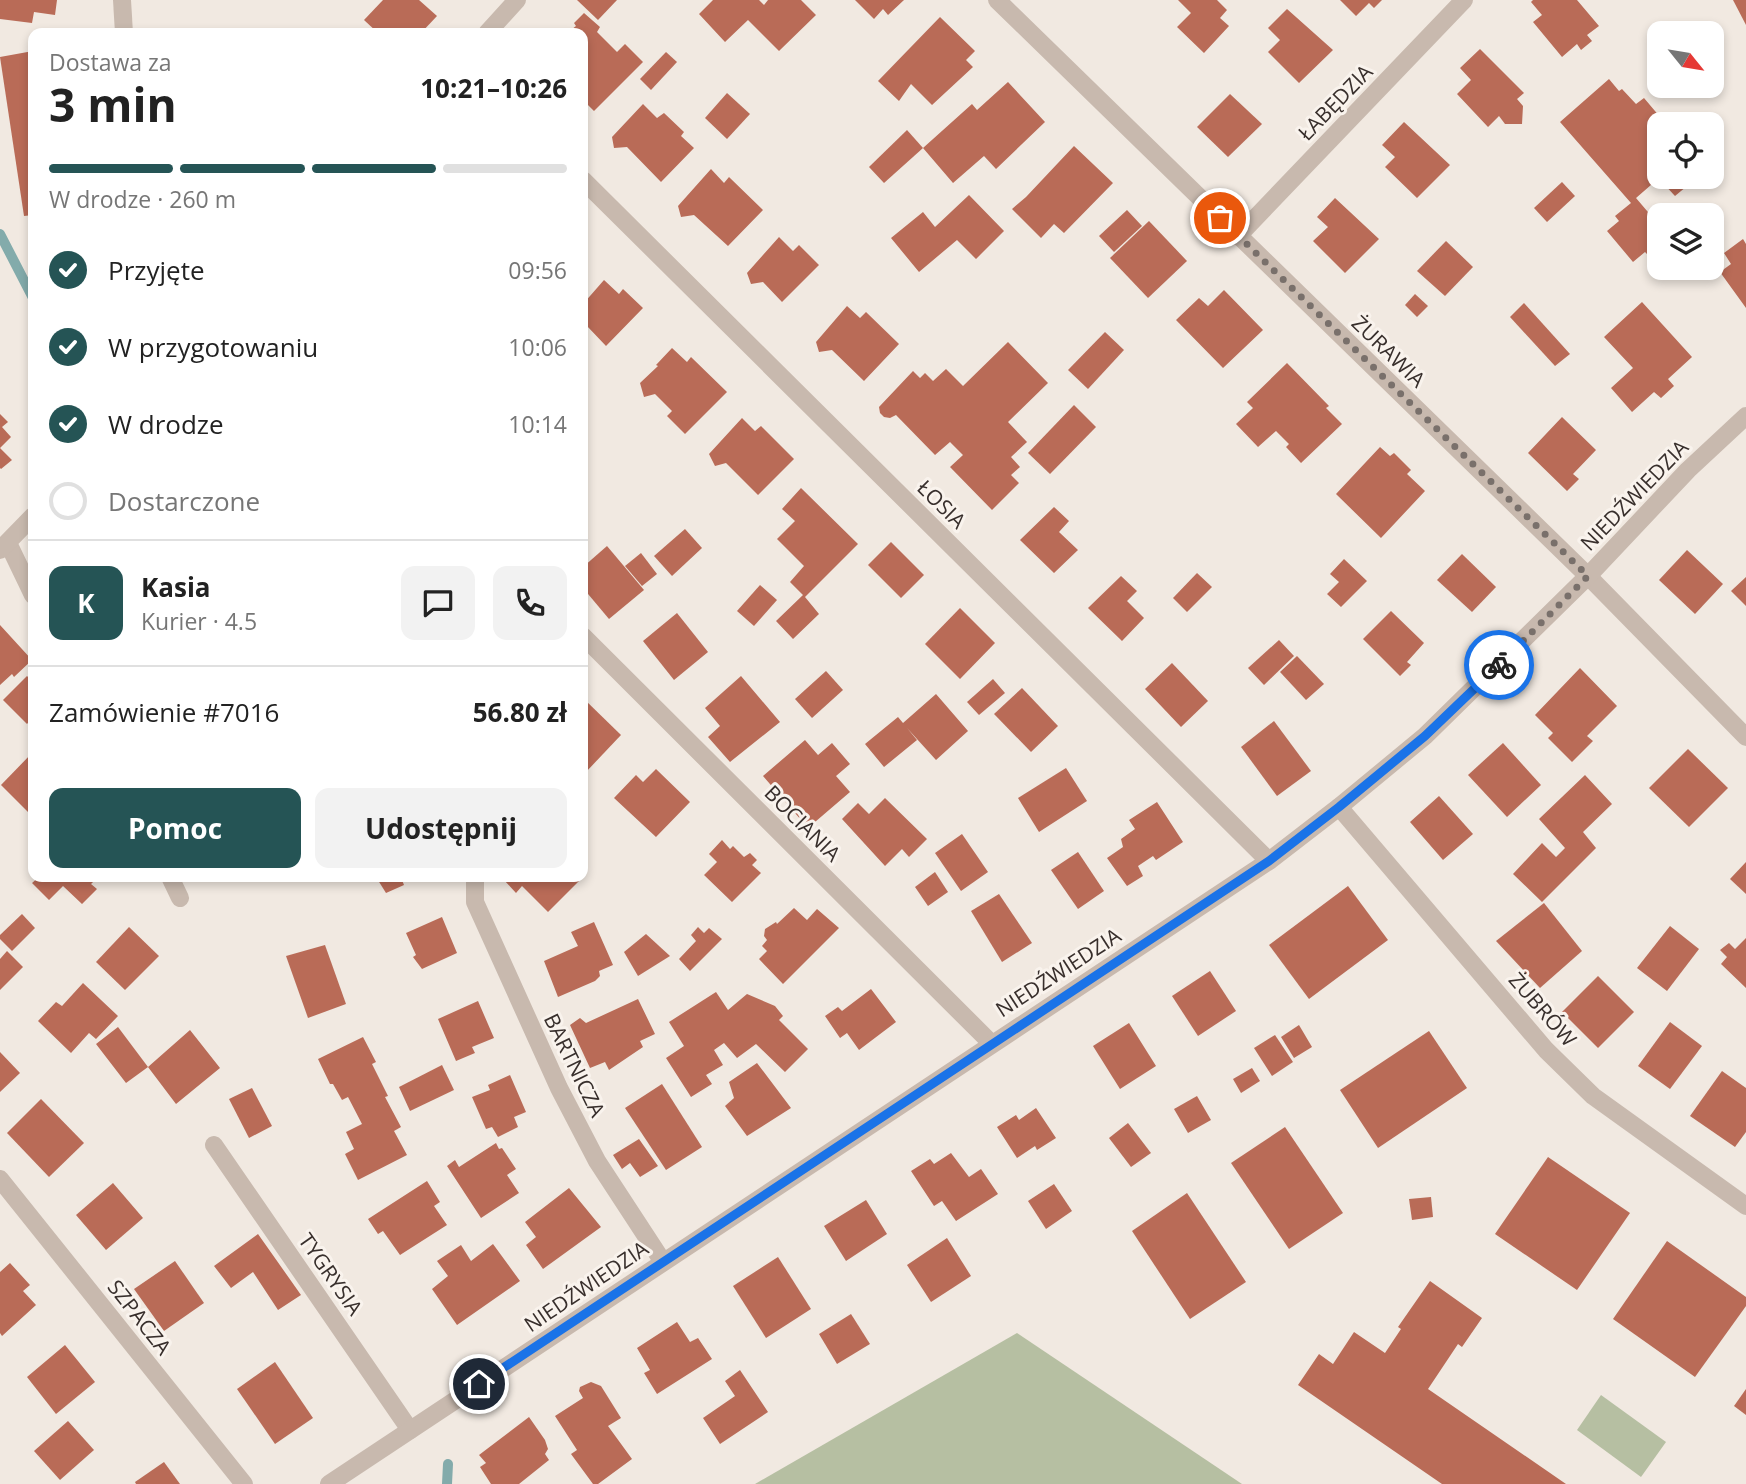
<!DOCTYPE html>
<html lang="pl">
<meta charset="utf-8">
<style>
:root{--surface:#fff;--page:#f2f2f2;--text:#222;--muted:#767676;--line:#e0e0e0;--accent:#255455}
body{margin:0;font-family:"Open Sans",sans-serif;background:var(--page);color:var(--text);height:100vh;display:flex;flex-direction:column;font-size:26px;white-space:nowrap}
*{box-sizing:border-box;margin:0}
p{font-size:23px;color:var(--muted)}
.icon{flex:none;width:38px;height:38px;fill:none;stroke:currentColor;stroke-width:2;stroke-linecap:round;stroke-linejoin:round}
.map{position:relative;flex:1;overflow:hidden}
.side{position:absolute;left:28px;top:28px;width:560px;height:854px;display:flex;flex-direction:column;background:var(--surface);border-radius:14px;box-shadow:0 4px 10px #0003}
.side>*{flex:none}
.needle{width:46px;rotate:120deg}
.fabs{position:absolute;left:1647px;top:21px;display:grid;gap:14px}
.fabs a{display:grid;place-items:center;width:77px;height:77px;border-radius:14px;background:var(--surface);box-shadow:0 4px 10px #0003;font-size:35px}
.pin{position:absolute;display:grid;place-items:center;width:60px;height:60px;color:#fff;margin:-30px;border:4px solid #fff;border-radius:50%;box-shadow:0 2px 7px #0007}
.courier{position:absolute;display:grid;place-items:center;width:70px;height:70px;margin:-35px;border:5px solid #1a73e8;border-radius:50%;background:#fff;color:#222;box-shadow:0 2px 9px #0007}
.summary em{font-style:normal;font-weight:700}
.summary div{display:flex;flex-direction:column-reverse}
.summary{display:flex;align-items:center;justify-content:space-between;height:119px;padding:0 21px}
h1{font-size:46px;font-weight:700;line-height:52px}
.bar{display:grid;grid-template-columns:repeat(4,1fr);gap:10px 7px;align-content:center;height:84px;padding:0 21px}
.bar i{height:9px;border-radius:5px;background:var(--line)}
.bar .selected{background:var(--accent)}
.bar p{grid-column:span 4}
.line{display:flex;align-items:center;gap:18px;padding:0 21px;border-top:2px solid var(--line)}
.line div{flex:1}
.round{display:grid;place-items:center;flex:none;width:74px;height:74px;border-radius:14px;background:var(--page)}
ol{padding:0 21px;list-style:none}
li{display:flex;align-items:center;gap:21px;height:77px}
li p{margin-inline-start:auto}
li .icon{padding:7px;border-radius:50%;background:var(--accent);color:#fff;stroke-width:4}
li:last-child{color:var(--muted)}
li i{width:38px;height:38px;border:4px solid var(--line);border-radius:50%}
.primary-button{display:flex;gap:14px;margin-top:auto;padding:14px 21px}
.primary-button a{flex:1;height:80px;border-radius:14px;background:var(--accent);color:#fff;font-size:28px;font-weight:700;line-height:80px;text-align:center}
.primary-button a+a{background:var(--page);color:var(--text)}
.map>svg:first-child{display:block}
</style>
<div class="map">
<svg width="1746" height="1484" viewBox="0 0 1746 1484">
<rect width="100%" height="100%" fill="#f1e9e1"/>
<g fill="#b6bfa2">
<path d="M1017 1333 1242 1484H755Z"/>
<path d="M1601 1395 1666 1442 1641 1477 1577 1430Z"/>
</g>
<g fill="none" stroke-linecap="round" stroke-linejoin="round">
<g stroke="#83abab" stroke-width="10">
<path d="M0 234 33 298"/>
<path d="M447 1484 448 1464"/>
</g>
</g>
<g fill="#b96b57">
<path d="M0 0H57L55 15 34 12 32 23 0 19Z"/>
<path d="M383 0H419L437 16 421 33H378L364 20Z"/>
<path d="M577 0H617L598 20Z"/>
<path d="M713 0H759L764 5 768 0H801L816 15 779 51 748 20 725 42 699 14Z"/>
<path d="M855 0H904L888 15 883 9 874 19Z"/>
<path d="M1178 0H1217L1227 10 1220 18 1229 26 1204 53 1177 27 1191 13Z"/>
<path d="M1340 0H1382L1374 8 1369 3 1356 16Z"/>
<path d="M1533 0H1577L1599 26 1587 35 1592 41 1581 50 1577 44 1562 57 1533 22 1542 15 1531 2Z"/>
<path d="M1733 0H1746V25Z"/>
<path d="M1287 9 1333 50 1299 83 1268 52 1280 40 1268 28Z"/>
<path d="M584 13 600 27 597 32 617 52 625 44 643 62 594 111 583 100V33H567L576 26 574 23Z"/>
<path d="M940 17 975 51 966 60 973 67 932 105 911 84 899 101 878 81Z"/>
<path d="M1480 49 1524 93 1517 99 1523 106 1522 124H1505L1499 116 1488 127 1457 94 1471 80 1460 68Z"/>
<path d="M33 51V215L24 216 0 57Z"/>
<path d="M666 52 677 62 651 90 640 79Z"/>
<path d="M1609 79 1619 91 1622 89 1636 104 1644 98 1666 124H1659V178L1636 198 1659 225V246L1648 255 1645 252 1633 262 1607 231 1619 221 1615 216 1631 203 1560 122Z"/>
<path d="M1008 82 1045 122 996 169 984 156 953 183 923 148 972 104 977 110Z"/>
<path d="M727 93 750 114 727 139 705 118Z"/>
<path d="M1230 94 1262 124 1228 157 1197 127Z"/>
<path d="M643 104 657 118 664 113 684 132 681 136 694 148 661 182 627 147 614 148 612 137Z"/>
<path d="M1404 122 1450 165 1417 198 1385 167 1395 157 1382 145Z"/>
<path d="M907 130 923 148 884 183 869 167Z"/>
<path d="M1074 146 1113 183 1064 233 1054 224 1041 238 1012 209 1026 197Z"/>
<path d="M711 169 724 183 729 177 763 210 728 246 694 215 681 217 678 206Z"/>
<path d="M1669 177H1698L1675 196 1662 182Z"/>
<path d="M1562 182 1575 196 1547 222 1534 208Z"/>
<path d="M969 195 1004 231 976 259 957 240 919 272 891 238 923 212 935 227Z"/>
<path d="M1335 198 1379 239 1345 273 1313 241 1328 227 1317 217Z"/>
<path d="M1127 210 1142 226 1114 252 1099 236Z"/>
<path d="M1149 221 1187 261 1148 298 1110 258Z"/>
<path d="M779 237 793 251 799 245 819 265 782 302 763 282 751 284 747 273Z"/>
<path d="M1743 239 1746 244V308L1720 272 1731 264 1724 253Z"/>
<path d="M1446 241 1473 267 1445 296 1417 271Z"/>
<path d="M604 280 619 294 623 289 643 308 606 346 587 326 583 327V304Z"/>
<path d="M1224 290 1263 330 1223 368 1176 320 1199 298 1208 306Z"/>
<path d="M1415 294 1428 306 1417 317 1405 305Z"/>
<path d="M1642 302 1692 357 1668 379 1674 386 1661 398 1654 392 1632 412 1611 388 1633 368 1604 337Z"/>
<path d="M1524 303 1570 354 1555 366 1510 317Z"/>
<path d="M847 306 860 318 866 312 899 344 864 381 832 350 819 352 816 342Z"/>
<path d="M1105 332 1124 350 1088 389 1068 370Z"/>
<path d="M1008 342 1048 383 1008 422 1027 442 1011 457 1020 467 1011 475 1019 483 992 510 950 467 963 455 950 442 935 455 896 415 890 418 884 417 880 413 879 407 913 371 920 378 925 373 933 381 946 369 963 386Z"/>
<path d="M672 348 687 362 691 357 727 392 685 434 667 416 672 411 655 394 644 397 640 383 658 366 656 365Z"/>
<path d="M1287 363 1329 406 1326 408 1342 424 1301 463 1286 447 1289 444 1276 431 1258 447 1236 424 1253 408 1247 402Z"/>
<path d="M1074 405 1096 427 1050 474 1028 453Z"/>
<path d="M0 414 8 422 2 427 11 437 0 448 12 460 1 469 0 468Z"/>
<path d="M1562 417 1596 450 1573 474 1579 479 1567 491 1528 453Z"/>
<path d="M742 418 755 431 761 426 794 459 758 495 726 463 715 466 709 454Z"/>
<path d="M1380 447 1390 456 1394 453 1411 470 1407 474 1425 491 1381 538 1336 494Z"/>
<path d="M801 488 858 544 805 597 819 614 793 639 776 621 803 595 790 582 804 566 777 539 795 521 782 509Z"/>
<path d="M1054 507 1069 521 1059 532 1078 550 1054 573 1020 540Z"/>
<path d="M685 529 702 548 672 576 654 556Z"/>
<path d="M891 542 924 575 901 598 868 565Z"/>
<path d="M607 546 644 590 609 619 583 588V567Z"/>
<path d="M1687 550 1723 584 1695 614 1659 580Z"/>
<path d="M641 553 657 574 642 586 625 566Z"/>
<path d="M1462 554 1496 587 1472 612 1437 580Z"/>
<path d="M1344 559 1367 581 1341 607 1327 594 1339 582 1330 574Z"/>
<path d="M1197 573 1212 587 1187 612 1173 598Z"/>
<path d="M1121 576 1137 591 1127 601 1144 618 1122 641 1088 608Z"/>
<path d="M1746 577V606L1731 591Z"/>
<path d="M760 585 777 600 754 626 737 611Z"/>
<path d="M960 608 995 643 960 679 925 644Z"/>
<path d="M1391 611 1424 643 1407 662 1411 665 1400 676 1363 639Z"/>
<path d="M677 613 708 652 674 680 643 641Z"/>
<path d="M0 625 32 660 14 677 12 674 0 685Z"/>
<path d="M1279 640 1294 656 1264 685 1248 668Z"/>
<path d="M1297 656 1324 684 1306 700 1280 672Z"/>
<path d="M1172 663 1208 701 1181 727 1145 689Z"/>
<path d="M1580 668 1617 706 1587 736 1593 741 1572 762 1548 738 1553 733 1535 715Z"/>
<path d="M826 671 843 690 812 718 795 699Z"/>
<path d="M27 676 33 682V717L27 724 3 700Z"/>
<path d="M741 676 780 722 730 762 708 737 720 726 705 708Z"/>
<path d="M993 679 1005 693 979 715 967 702Z"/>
<path d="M1022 688 1058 726 1031 752 994 714Z"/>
<path d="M936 694 968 731 936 760 907 728 917 740 884 767 865 744 898 717 903 723Z"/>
<path d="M583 698 621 735 586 772 583 768Z"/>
<path d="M1274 721 1311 771 1277 796 1241 747Z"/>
<path d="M805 740 818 755 832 743 850 764 836 776 850 792 808 828 763 776Z"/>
<path d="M1503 743 1541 785 1507 817 1468 775Z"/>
<path d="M1688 749 1728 788 1689 827 1649 788Z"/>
<path d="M33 752V817L1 785Z"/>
<path d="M1066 768 1087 801 1039 832 1018 798Z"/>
<path d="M656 769 690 802 656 837 614 798 636 775 643 782Z"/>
<path d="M1585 775 1612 804 1583 832 1596 848 1542 902 1513 874 1542 843 1556 857 1565 848 1539 819Z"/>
<path d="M1439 796 1473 834 1443 860 1410 822Z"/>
<path d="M885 798 927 839 909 857 902 849 885 866 842 819 858 803 869 814Z"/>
<path d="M1157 802 1183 842 1156 860 1153 856 1138 866 1143 876 1127 886 1107 858 1123 847 1121 839 1135 829 1129 820Z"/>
<path d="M962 834 988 872 961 891 935 853Z"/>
<path d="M722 840 730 849 733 846 744 857 750 853 757 860 752 865 761 873 732 902 704 875 717 862 709 854Z"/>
<path d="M1078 852 1104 891 1078 909 1051 870Z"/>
<path d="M1746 862V894L1730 879Z"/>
<path d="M935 872 948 892 928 906 915 887Z"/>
<path d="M39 877H98L91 884 97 889 82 904 63 886 49 900 32 883Z"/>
<path d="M376 877H408L402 880 404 885 386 893Z"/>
<path d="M508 877H574L579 881 548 912 522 886 516 893 504 880Z"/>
<path d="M1348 886 1388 940 1309 999 1269 945Z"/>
<path d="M999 894 1032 943 1002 962 971 911Z"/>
<path d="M1544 903 1582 951 1540 988 1496 941Z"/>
<path d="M794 908 807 920 817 909 839 928 783 984 759 959 767 951 762 946 767 940 764 936 765 929 776 922 777 924Z"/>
<path d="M22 914 35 928 12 951 0 939V935Z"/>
<path d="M442 917 457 953 422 969 413 957 416 955 406 933Z"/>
<path d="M594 922 613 965 599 971 600 976 595 981 558 997 544 961 578 946 571 932Z"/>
<path d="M1670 926 1699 949 1667 991 1637 968Z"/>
<path d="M129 927 159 956 125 990 96 962Z"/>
<path d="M698 927 704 933 709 928 722 939 690 971 679 959 696 941 691 935Z"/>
<path d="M646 934 670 956 638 976 624 952Z"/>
<path d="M1746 938V988L1721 964 1727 957 1720 950 1729 943 1735 949Z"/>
<path d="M325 945 346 1004 308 1018 286 956Z"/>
<path d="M7 951 23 967 0 990V959Z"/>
<path d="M1210 971 1236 1011 1198 1036 1172 996Z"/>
<path d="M1598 976 1634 1012 1598 1048 1562 1012Z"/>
<path d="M83 983 118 1016 96 1039 89 1033 71 1053 38 1021 56 1002 62 1006Z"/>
<path d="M871 989 896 1022 859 1050 847 1033 840 1038 825 1016 838 1007 842 1011Z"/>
<path d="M716 992 728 1010 747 994 775 1006 783 1016 779 1020 808 1049 785 1072 756 1044 737 1058 724 1043 714 1050 723 1065 706 1075 712 1084 691 1097 666 1058 684 1046 669 1022Z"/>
<path d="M638 999 655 1034 640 1041 643 1047 609 1070 605 1062 590 1068 570 1025 580 1018 586 1023Z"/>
<path d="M478 1001 494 1038 472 1047 475 1053 456 1061 438 1019Z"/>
<path d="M1670 1022 1702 1046 1670 1089 1638 1066Z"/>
<path d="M1129 1023 1156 1066 1120 1089 1093 1046Z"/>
<path d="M1299 1025 1312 1047 1294 1058 1281 1037Z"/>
<path d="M118 1027 148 1067 190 1030 220 1068 176 1104 148 1067 126 1083 96 1044Z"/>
<path d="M1429 1031 1467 1088 1378 1148 1340 1090Z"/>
<path d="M1275 1035 1293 1062 1272 1076 1254 1048Z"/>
<path d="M363 1037 376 1062 372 1064 388 1096 385 1097 401 1127 394 1131 407 1155 358 1180 345 1154 354 1149 346 1132 362 1124 348 1097 342 1100 333 1084H330L318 1059Z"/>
<path d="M0 1052 20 1073 0 1092Z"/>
<path d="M757 1063 791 1108 747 1136 725 1106 734 1098 729 1082Z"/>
<path d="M442 1065 454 1090 410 1111 399 1087Z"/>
<path d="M1252 1068 1260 1081 1241 1093 1233 1079Z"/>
<path d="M1722 1071 1746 1088V1132L1735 1147 1690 1116Z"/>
<path d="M510 1075 526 1112 514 1117 518 1127 498 1137 492 1127 486 1129 472 1097 490 1090 488 1085Z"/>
<path d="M662 1084 702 1147 666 1170 625 1108Z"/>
<path d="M252 1088 272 1126 249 1138 229 1099Z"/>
<path d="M1197 1096 1211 1120 1188 1133 1174 1109Z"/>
<path d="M41 1099 84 1143 49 1177 7 1133Z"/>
<path d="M1036 1108 1056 1138 1037 1150 1035 1146 1017 1158 997 1127 1016 1115 1019 1120Z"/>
<path d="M1128 1123 1151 1153 1131 1167 1109 1138Z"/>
<path d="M1285 1127 1343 1213 1289 1249 1231 1163Z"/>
<path d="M639 1139 658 1166 640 1177 630 1163 622 1169 613 1155Z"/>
<path d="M496 1143 499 1149 502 1148 516 1169 507 1175 519 1193 481 1218 447 1166 455 1160 459 1167Z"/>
<path d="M951 1153 969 1177 981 1169 998 1194 956 1221 942 1201 934 1206 911 1171 930 1159 934 1164Z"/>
<path d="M1548 1157 1630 1213 1577 1290 1495 1234Z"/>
<path d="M427 1181 440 1202 434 1206 447 1225 400 1255 383 1231 378 1234 368 1219Z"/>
<path d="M113 1183 143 1218 106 1250 76 1215Z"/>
<path d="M1054 1184 1072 1211 1046 1229 1028 1201Z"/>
<path d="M569 1188 601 1227 543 1269 526 1245 536 1237 525 1222Z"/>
<path d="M1187 1193 1246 1282 1190 1319 1132 1231Z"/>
<path d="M1431 1197 1433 1217 1412 1220 1409 1199Z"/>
<path d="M866 1200 887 1234 846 1261 824 1226Z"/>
<path d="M258 1234 301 1295 278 1310 253 1272 231 1288 214 1266Z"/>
<path d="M947 1238 971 1276 931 1302 907 1265Z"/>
<path d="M1667 1241 1746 1297V1306L1695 1377 1613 1319Z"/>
<path d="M493 1244 520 1281 457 1325 432 1289 448 1276 437 1261 461 1245 471 1261Z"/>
<path d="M778 1257 811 1309 766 1338 733 1286Z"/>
<path d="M175 1261 204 1303 164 1331 134 1289Z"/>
<path d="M10 1263 30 1285 23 1291 36 1305 2 1336 0 1333V1272Z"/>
<path d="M1430 1281 1482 1318 1462 1347 1458 1344 1428 1389 1566 1484H1442L1298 1385 1319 1354 1333 1364 1354 1332 1385 1353 1401 1329 1398 1327Z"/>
<path d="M851 1314 870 1344 837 1364 819 1334Z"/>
<path d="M677 1322 690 1342 698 1338 712 1359 657 1394 644 1373 650 1370 637 1348Z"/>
<path d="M65 1345 95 1382 56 1414 27 1377Z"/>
<path d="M275 1362 313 1418 275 1444 237 1389Z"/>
<path d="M740 1370 768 1412 720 1444 703 1418 735 1396 725 1381Z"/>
<path d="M591 1382 601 1386 621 1418 608 1426 632 1459 598 1484H593L571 1454 577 1450 555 1416 583 1398 579 1391 580 1387Z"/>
<path d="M1746 1389V1415L1734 1406Z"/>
<path d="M529 1417 545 1440 548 1449 545 1454 549 1460 519 1484H491L480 1467 486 1463 479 1455Z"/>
<path d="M68 1421 94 1450 60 1480 34 1451Z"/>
<path d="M164 1462 180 1484H136L135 1482Z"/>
</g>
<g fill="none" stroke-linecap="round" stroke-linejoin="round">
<g stroke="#c8b9ae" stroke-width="18">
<path d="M122 0 124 33"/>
<path d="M997 0 1588 576 1746 737"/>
<path d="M487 33 517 0"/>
<path d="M583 180 1269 861"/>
<path d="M1238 236 1464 0"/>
<path d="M8 543 33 595"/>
<path d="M0 550 33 516"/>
<path d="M583 636 991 1043"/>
<path d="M1339 807 1546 1050 1593 1096 1746 1206"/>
<path d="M170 877 180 898"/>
<path d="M475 877V902L559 1088 597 1161 663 1262"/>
<path d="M214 1145 410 1430"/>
<path d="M0 1179 244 1484"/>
<path d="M329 1484 1269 861 1339 807 1425 736 1588 576 1688 470 1746 416"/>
</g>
</g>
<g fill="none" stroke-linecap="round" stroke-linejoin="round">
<path stroke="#79706b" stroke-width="7" stroke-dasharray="0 12.6" d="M1220 218 1588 576 1499 665"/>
<path stroke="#1a73e8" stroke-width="9" d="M479 1384 1269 861 1339 807 1425 736 1499 665"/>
</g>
<g text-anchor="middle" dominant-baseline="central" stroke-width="6" stroke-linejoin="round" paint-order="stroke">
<g font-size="21" fill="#382f2c" stroke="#f9f3ed">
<text transform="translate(1335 102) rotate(-46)">ŁABĘDZIA</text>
<text transform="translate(1389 351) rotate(44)">ŻURAWIA</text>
<text transform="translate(1634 495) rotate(-46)">NIEDŹWIEDZIA</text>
<text transform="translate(942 504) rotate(45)">ŁOSIA</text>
<text transform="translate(803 823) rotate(45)">BOCIANIA</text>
<text transform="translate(1058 972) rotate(-33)">NIEDŹWIEDZIA</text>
<text transform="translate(1543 1009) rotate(49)">ŻUBRÓW</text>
<text transform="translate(575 1065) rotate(64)">BARTNICZA</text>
<text transform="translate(331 1274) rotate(55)">TYGRYSIA</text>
<text transform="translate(586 1286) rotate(-34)">NIEDŹWIEDZIA</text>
<text transform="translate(140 1317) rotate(52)">SZPACZA</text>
</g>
</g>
</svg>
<div class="fabs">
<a><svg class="needle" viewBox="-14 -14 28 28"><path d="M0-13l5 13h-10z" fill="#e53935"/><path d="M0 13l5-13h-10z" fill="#767676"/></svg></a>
<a><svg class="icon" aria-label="locate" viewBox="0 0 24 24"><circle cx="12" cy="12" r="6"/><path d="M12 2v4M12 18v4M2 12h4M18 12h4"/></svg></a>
<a><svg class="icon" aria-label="layers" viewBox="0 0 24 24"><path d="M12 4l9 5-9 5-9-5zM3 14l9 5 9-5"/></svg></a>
</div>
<div class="pin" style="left:1220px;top:218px;background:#ea580c"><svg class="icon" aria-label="bag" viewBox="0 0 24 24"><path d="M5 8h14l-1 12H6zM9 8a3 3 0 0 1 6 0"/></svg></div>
<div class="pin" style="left:479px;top:1384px;background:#1f2937"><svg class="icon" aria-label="home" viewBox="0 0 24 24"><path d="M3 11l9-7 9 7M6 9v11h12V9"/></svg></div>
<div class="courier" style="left:1499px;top:665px"><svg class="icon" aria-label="bike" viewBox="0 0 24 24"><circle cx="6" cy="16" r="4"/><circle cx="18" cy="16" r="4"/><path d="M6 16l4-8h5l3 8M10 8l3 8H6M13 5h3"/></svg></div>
<section class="side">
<div class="summary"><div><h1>3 min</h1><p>Dostawa za</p></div><em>10:21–10:26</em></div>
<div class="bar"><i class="selected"></i><i class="selected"></i><i class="selected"></i><i></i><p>W drodze · 260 m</p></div>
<ol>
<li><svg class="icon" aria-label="check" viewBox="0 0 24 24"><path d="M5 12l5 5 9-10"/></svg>Przyjęte<p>09:56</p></li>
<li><svg class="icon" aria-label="check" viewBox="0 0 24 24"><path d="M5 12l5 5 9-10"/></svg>W przygotowaniu<p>10:06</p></li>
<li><svg class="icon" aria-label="check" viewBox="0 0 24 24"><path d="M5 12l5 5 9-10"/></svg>W drodze<p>10:14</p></li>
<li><i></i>Dostarczone</li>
</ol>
<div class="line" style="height:126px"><b class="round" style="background:var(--accent);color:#fff">K</b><div><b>Kasia</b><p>Kurier · 4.5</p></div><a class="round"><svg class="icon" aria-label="chat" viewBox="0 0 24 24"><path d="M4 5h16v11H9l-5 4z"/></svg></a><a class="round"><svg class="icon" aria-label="phone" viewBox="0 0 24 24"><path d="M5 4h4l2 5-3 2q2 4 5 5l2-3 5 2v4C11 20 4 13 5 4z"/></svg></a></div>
<div class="line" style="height:91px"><div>Zamówienie #7016</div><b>56.80 zł</b></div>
<div class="primary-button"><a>Pomoc</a><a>Udostępnij</a></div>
</section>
</div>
